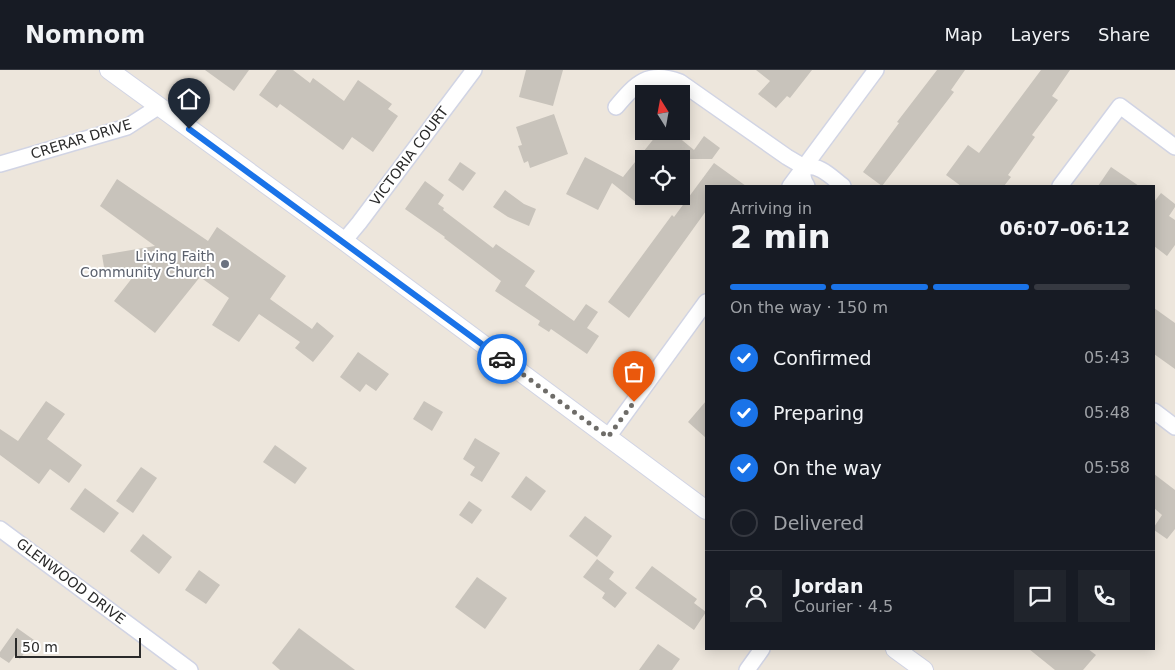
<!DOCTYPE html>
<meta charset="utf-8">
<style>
:root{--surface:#171b24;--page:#20242c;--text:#f1f3f6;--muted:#9ea1a6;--line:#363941;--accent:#1a73e8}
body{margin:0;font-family:"DejaVu Sans",sans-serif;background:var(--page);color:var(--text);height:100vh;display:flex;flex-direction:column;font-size:19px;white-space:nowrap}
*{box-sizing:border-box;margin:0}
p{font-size:16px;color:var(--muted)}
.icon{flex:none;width:28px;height:28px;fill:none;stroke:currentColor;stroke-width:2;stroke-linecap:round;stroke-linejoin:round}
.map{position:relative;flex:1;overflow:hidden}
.panel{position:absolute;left:705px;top:115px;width:450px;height:465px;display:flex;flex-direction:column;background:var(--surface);border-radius:0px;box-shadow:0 2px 12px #0003}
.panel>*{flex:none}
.needle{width:32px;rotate:349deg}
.buttons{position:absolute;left:635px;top:15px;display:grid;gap:10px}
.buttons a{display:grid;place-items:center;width:55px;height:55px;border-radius:0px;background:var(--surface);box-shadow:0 2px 12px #0003;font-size:25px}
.scale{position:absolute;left:15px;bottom:12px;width:126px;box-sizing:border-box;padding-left:5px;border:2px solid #2a2a2a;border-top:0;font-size:14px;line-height:18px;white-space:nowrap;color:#2a2a2a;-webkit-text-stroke:4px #fff;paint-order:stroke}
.pin{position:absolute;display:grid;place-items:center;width:42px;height:42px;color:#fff;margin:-51px -21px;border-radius:50% 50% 50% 0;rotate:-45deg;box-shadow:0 0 5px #0007}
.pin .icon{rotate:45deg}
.courier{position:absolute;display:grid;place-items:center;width:50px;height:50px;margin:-25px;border:4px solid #1a73e8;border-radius:50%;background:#fff;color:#222;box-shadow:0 1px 6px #0007}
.summary em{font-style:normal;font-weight:800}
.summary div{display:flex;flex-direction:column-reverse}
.summary{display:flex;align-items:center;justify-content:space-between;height:85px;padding:0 25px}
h1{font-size:32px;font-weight:800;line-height:38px}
.bar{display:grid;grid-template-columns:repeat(4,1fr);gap:8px 5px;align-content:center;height:60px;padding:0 25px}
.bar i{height:6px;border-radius:4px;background:var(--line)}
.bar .selected{background:var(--accent)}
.bar p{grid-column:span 4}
.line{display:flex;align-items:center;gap:12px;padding:0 25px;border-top:1px solid var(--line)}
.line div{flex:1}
.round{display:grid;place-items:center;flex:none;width:52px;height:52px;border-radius:0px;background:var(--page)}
ol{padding:0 25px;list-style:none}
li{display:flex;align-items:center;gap:15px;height:55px}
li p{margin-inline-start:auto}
li .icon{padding:5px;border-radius:50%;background:var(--accent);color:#fff;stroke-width:4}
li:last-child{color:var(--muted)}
li i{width:28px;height:28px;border:2px solid var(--line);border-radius:50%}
header{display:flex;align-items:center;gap:30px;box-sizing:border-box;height:70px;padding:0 25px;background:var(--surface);border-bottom:1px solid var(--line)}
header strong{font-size:24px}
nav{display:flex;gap:28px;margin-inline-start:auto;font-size:18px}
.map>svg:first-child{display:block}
</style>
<header>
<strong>Nomnom</strong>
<nav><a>Map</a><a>Layers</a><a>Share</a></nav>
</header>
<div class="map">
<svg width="1175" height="600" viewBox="0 0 1175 600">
<rect width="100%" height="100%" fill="#ede6dc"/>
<g fill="#c8c3bb">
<path d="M205 0H249L234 21Z"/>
<path d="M277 0H293L310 13 313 8 344 31 358 10 392 34 388 39 398 46 373 82 352 67 343 80 280 34 277 38 259 25Z"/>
<path d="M526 0H563L553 36 519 27Z"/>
<path d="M756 0H812L790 28 787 26 776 38 758 24 770 11Z"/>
<path d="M937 0H965L951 20 954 22 882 116 863 102 899 53 897 52Z"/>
<path d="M1041 0H1070L1052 26 1058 30 1032 65 1035 67 1008 105 1011 107 1004 116H961L946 105 968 75 979 83Z"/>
<path d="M554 44 568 84 530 98 528 91 524 93 518 76 522 75 516 57Z"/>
<path d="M660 61H671L694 80 704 66 720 78 712 89H644V126L637 133 612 113 598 140 566 124 585 87 623 107Z"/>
<path d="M460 92 476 103 463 121 448 110Z"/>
<path d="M714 93 746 116H706V141L629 248 608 232 672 145 674 147Z"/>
<path d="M1111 97 1139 116H1098Z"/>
<path d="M117 109 208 171 217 157 286 206 270 229 312 259 317 252 334 266 313 292 295 278 300 272 259 244 239 272 212 255 229 228 200 207 155 263 114 231 140 198 105 203 102 185 155 176 100 136Z"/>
<path d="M425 111 444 125 438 134 444 138 443 140 493 178 496 174 535 201 525 216 574 251 586 234 598 242 587 258 599 266 587 284 551 259 549 262 538 255 540 251 495 221 501 211 444 168 445 167 405 139Z"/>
<path d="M505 120 524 134 536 139 529 156 508 147 493 137Z"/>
<path d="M1161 123 1175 134V137L1169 146 1175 150V175L1167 186 1154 176V132Z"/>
<path d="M1154 238 1175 253V299L1154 284Z"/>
<path d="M358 282 389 304 376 321 366 314 360 322 340 307Z"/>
<path d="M46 331 65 344 47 369 82 395 69 413 50 399 39 414 0 385V359L18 371Z"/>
<path d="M424 331 443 342 432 361 413 349Z"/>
<path d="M706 331V368L688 352Z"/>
<path d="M475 368 500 383 482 412 470 405 475 397 463 389Z"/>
<path d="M275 375 307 398 295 414 263 392Z"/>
<path d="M141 397 157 408 133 443 116 431Z"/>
<path d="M1154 404 1175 420V459L1167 469 1154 460V457L1162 445 1154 438Z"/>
<path d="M526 406 546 421 531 441 511 427Z"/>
<path d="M85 418 119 443 104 463 70 439Z"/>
<path d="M469 431 482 440 472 454 459 445Z"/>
<path d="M585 446 612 466 597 487 569 466Z"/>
<path d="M143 464 172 487 159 504 130 481Z"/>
<path d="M597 489 614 502 609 509 627 523 615 538 602 528 605 523 583 507Z"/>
<path d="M652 496 697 529 694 533 706 542 694 560 635 518Z"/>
<path d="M199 500 220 515 206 534 185 520Z"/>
<path d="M477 507 507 528 485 559 455 537Z"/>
<path d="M17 558 34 570 20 589 15 585 9 593 0 587V582Z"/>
<path d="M299 558 355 600H280L272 593Z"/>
<path d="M658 574 680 589 672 600H639Z"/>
<path d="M1029 579H1088L1096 585 1083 600H1055Z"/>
</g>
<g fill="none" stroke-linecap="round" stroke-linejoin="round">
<defs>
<g id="minor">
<path d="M616 37C636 13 648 0 680 12L787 87 804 97"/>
<path d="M0 94 127 57 158 37"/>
<path d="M804 97C820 94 831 107 843 116"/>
<path d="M804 97C802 105 803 110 807 116"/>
<path d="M790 116 876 0"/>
<path d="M1060 116 1120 36 1175 77"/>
<path d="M344 171 359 153 474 0"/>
<path d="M1154 341 1175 357"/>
<path d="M608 367 706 232"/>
<path d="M0 459 190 600"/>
<path d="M747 600 762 579"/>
</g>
<g id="tertiary">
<path d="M109 0 344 171 706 440"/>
<path d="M895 579 924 600"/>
</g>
</defs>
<use href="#minor" stroke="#d1d4e4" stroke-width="18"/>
<use href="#tertiary" stroke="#d1d4e4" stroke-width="20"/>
<use href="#minor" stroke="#fff" stroke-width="15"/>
<use href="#tertiary" stroke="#fff" stroke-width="18"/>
</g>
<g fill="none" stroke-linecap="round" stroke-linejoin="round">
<path stroke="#6e6c68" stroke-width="5" stroke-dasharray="0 9" d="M502 289 608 367 634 332"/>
<path stroke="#1a73e8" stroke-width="6" d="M189 59 502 289"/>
</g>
<circle fill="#6b7280" stroke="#fff" stroke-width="2" cx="225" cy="194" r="5"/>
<g text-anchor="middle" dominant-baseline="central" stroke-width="4" stroke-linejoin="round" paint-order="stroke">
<g font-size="14" fill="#2a2a2a" stroke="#fff">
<text transform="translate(81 69) rotate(-17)">CRERAR DRIVE</text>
<text transform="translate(409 86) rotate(-53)">VICTORIA COURT</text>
<text transform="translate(71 511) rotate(37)">GLENWOOD DRIVE</text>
</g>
<g font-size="14" fill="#5b616d" stroke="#fff" text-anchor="end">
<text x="215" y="186">Living Faith<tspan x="215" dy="16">Community Church</tspan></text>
</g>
</g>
</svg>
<div class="buttons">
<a><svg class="needle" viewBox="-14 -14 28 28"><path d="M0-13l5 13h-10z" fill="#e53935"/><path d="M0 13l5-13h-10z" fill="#9ea1a6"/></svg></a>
<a><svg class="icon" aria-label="locate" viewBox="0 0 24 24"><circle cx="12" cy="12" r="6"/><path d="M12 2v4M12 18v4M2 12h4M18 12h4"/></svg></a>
</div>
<div class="scale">50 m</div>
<div class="pin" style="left:634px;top:332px;background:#ea580c"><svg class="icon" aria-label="bag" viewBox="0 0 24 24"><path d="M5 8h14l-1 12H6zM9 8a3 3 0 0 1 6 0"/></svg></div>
<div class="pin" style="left:189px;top:59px;background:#1f2937"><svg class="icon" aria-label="home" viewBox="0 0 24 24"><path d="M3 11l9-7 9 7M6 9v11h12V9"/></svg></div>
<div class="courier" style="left:502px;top:289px"><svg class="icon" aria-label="car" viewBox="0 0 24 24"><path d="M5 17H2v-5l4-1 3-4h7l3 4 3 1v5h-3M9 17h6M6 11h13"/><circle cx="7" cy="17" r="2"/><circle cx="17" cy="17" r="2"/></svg></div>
<section class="panel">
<div class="summary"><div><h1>2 min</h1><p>Arriving in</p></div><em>06:07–06:12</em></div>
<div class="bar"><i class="selected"></i><i class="selected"></i><i class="selected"></i><i></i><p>On the way · 150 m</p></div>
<ol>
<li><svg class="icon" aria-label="check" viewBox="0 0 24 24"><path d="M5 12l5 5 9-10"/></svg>Confirmed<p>05:43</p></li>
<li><svg class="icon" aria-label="check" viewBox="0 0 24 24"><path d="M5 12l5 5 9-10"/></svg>Preparing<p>05:48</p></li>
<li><svg class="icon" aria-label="check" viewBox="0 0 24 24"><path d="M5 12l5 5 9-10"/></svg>On the way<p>05:58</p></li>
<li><i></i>Delivered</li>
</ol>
<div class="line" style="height:90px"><a class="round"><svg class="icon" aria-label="person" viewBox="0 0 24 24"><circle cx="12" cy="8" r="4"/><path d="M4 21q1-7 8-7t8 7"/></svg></a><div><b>Jordan</b><p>Courier · 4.5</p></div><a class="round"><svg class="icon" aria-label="chat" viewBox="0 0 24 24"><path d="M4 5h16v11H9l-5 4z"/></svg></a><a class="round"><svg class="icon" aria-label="phone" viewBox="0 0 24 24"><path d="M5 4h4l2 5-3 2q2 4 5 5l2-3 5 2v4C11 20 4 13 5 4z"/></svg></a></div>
</section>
</div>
